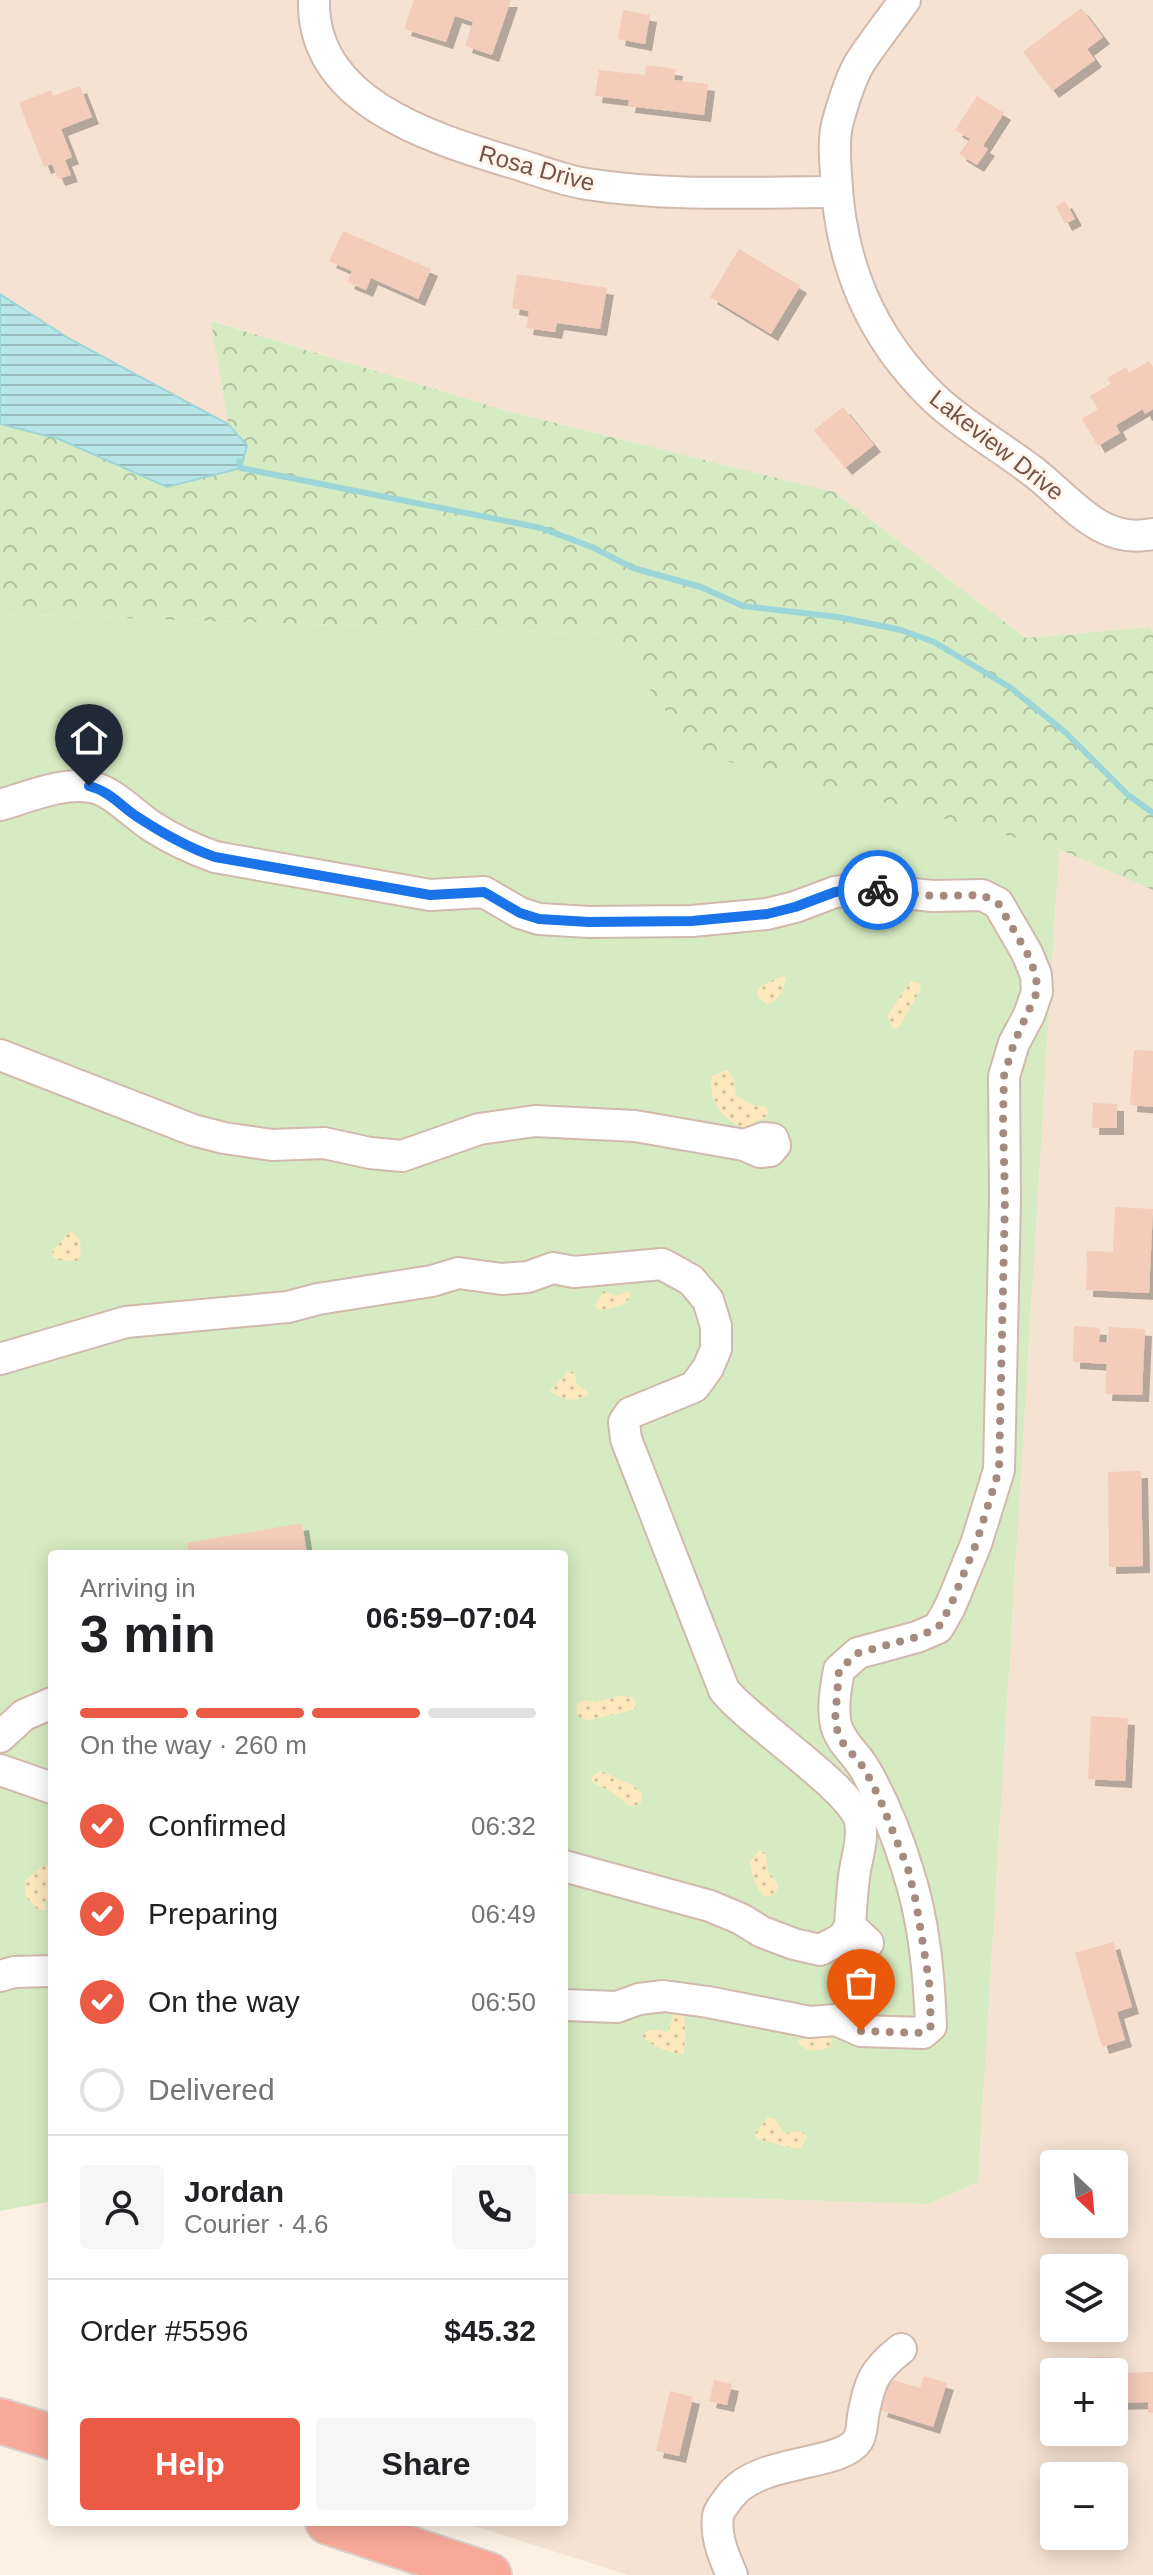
<!DOCTYPE html>
<meta charset="utf-8">
<style>
:root{--surface:#fff;--page:#f6f6f6;--text:#202124;--muted:#757577;--line:#e0e0e0;--accent:#eb5a45}
body{margin:0;font-family:Arial,sans-serif;background:var(--page);color:var(--text);height:100vh;display:flex;flex-direction:column;font-size:30px;white-space:nowrap}
*{box-sizing:border-box;margin:0}
p{font-size:26px;color:var(--muted)}
.icon{flex:none;width:44px;height:44px;fill:none;stroke:currentColor;stroke-width:2;stroke-linecap:round;stroke-linejoin:round}
.map{position:relative;flex:1;overflow:hidden}
.drawer{position:absolute;left:48px;top:1550px;width:520px;height:976px;display:flex;flex-direction:column;background:var(--surface);border-radius:8px;box-shadow:0 4px 20px #0003}
.drawer>*{flex:none}
.needle{width:52px;rotate:154deg}
.buttons{position:absolute;left:1040px;top:2150px;display:grid;gap:16px}
.buttons a{display:grid;place-items:center;width:88px;height:88px;border-radius:8px;background:var(--surface);box-shadow:0 4px 20px #0003;font-size:40px}
.pin{position:absolute;display:grid;place-items:center;width:68px;height:68px;color:#fff;margin:-82px -34px;border-radius:50% 50% 50% 0;rotate:-45deg;box-shadow:0 0 8px #0007}
.pin .icon{rotate:45deg}
.courier{position:absolute;display:grid;place-items:center;width:80px;height:80px;margin:-40px;border:6px solid #1a73e8;border-radius:50%;background:#fff;color:#222;box-shadow:0 2px 10px #0007}
.head em{font-style:normal;font-weight:800}
.head div{display:flex;flex-direction:column-reverse}
.head{display:flex;align-items:center;justify-content:space-between;height:136px;padding:0 32px}
h1{font-size:52px;font-weight:800;line-height:60px}
.bar{display:grid;grid-template-columns:repeat(4,1fr);gap:12px 8px;align-content:center;height:96px;padding:0 32px}
.bar i{height:10px;border-radius:6px;background:var(--line)}
.bar .current{background:var(--accent)}
.bar p{grid-column:span 4}
.line{display:flex;align-items:center;gap:20px;padding:0 32px;border-top:2px solid var(--line)}
.line div{flex:1}
.round{display:grid;place-items:center;flex:none;width:84px;height:84px;border-radius:8px;background:var(--page)}
ol{padding:0 32px;list-style:none}
li{display:flex;align-items:center;gap:24px;height:88px}
li p{margin-inline-start:auto}
li .icon{padding:8px;border-radius:50%;background:var(--accent);color:#fff;stroke-width:4}
li:last-child{color:var(--muted)}
li i{width:44px;height:44px;border:4px solid var(--line);border-radius:50%}
.button{display:flex;gap:16px;margin-top:auto;padding:16px 32px}
.button a{flex:1;height:92px;border-radius:8px;background:var(--accent);color:#fff;font-size:32px;font-weight:800;line-height:92px;text-align:center}
.button a+a{background:var(--page);color:var(--text)}
.map>svg:first-child{display:block}
</style>
<div class="map">
<svg width="1153" height="2575" viewBox="0 0 1153 2575">
<defs>
<pattern id="forest-crowns" width="20" height="18" patternUnits="userSpaceOnUse" patternTransform="scale(2)"><rect width="20" height="18" fill="#d6ebc2"/><path d="M2 6a3 3 0 1 1 6 0M12 15a3 3 0 1 1 6 0" fill="none" stroke="#b2c1a0"/></pattern>
<pattern id="sand-dots" width="8" height="8" patternUnits="userSpaceOnUse" patternTransform="scale(2)"><rect width="8" height="8" fill="#fde9bd"/><path d="M2 2h.1M6 6h.1" fill="none" stroke="#d1bf9c" stroke-width="1.8" stroke-linecap="round"/></pattern>
<pattern id="water-rules" width="6" height="5" patternUnits="userSpaceOnUse" patternTransform="scale(2)"><rect width="6" height="5" fill="#b8e5e7"/><path d="M0 2.5h6" fill="none" stroke="#9abcbd"/></pattern>
<filter id="shadow"><feDropShadow dx="7" dy="7" stdDeviation="0" flood-color="#0004"/></filter>
</defs>
<rect width="100%" height="100%" fill="#fdf1e4"/>
<g fill="#f5e2d2" fill-rule="evenodd">
<path d="M0 0H1153V632L1149 627 1026 638 834 492 507 411 212 321 228 424 68 338 0 294Z"/>
<path d="M1059 849 1153 890V2575H628L462 2522H564V2193L928 2204 978 2182ZM1054 2164H1114V2224H1054ZM1054 2268H1114V2328H1054ZM1054 2372H1114V2432H1054ZM1054 2476H1114V2536H1054Z"/>
</g>
<path fill="#d6ebc2" d="M0 614 610 634 696 753 1059 849 978 2182 928 2204 564 2193V1554H52V2201L0 2211Z"/>
<path fill="url(#forest-crowns)" d="M211 321 507 411 834 492 1026 638 1149 627 1153 632V890L1059 849 696 753 610 634 0 614V424L59 439 247 445 228 424Z"/>
<g fill="url(#sand-dots)">
<path d="M782 976 786 979C784 990 778 1001 767 1004L759 998 757 991 761 986Z"/>
<path d="M911 981 919 982 921 989 899 1027 893 1029 887 1016Z"/>
<path d="M727 1070 733 1076 736 1095 752 1105 766 1107 768 1112 765 1119 757 1120 745 1128C723 1120 708 1101 712 1076Z"/>
<path d="M73 1232C82 1239 83 1252 77 1261L58 1260 53 1257 52 1252 68 1233Z"/>
<path d="M603 1291 616 1295 629 1291 631 1296C624 1308 612 1308 599 1310L595 1306Z"/>
<path d="M567 1372H574L577 1384 589 1393C578 1404 562 1400 550 1391Z"/>
<path d="M620 1696 633 1697 636 1704 634 1710 589 1720 579 1718 576 1711 577 1704 584 1700 595 1702Z"/>
<path d="M601 1771 634 1786 642 1794 641 1802 635 1806H629L612 1792 593 1783 591 1777Z"/>
<path d="M760 1850 766 1854 767 1869 778 1885C777 1894 773 1896 765 1897 754 1887 752 1875 750 1861Z"/>
<path d="M43 1865 52 1866V1896L45 1902 46 1910H38L26 1897 25 1881Z"/>
<path d="M675 2009 683 2011C686 2019 686 2047 683 2054 671 2054 649 2045 642 2036 650 2025 656 2032 668 2032Z"/>
<path d="M819 2034 829 2035 832 2041 830 2048 809 2051 798 2044 799 2039H810Z"/>
<path d="M773 2117 784 2133 802 2131 807 2137 802 2147 797 2149 757 2139 755 2134 767 2118Z"/>
</g>
<path fill="url(#water-rules)" stroke="#9dd6d9" stroke-width="2" d="M0 294 68 338 228 424 247 445 241 468 167 487 59 439 0 424Z"/>
<g fill="none" stroke-linecap="round" stroke-linejoin="round">
<path stroke="#9dd6d9" stroke-width="6" d="M239 461 241 468 541 528 592 547 633 568 701 587 743 606 838 617 901 630 934 642 1011 688 1066 733 1128 795 1153 813"/>
</g>
<g fill="#f3ccbb" filter="url(#shadow)">
<path d="M414 0H511L492 55 465 46 473 22 455 16 446 42 404 29Z"/>
<path d="M1081 8 1103 37 1087 49 1095 60 1052 91 1023 52Z"/>
<path d="M623 10 650 15 645 44 618 39Z"/>
<path d="M646 65 676 69 674 80 708 84 704 115 628 106 629 100 595 96 599 70 645 75Z"/>
<path d="M80 86 92 117 61 129 72 157 65 160 71 175 58 179 52 164 44 167 19 103 51 90 53 96Z"/>
<path d="M977 96 1004 113 983 146 988 149 977 165 959 154 970 139 955 130Z"/>
<path d="M1065 201 1075 219 1065 224 1056 206Z"/>
<path d="M343 231 431 269 418 299 371 278 366 290 347 282 352 271 329 261Z"/>
<path d="M739 249 800 286 771 334 710 297Z"/>
<path d="M517 274 607 288 600 329 557 323 555 332 526 328 529 311 512 308Z"/>
<path d="M1149 361 1153 367V409L1145 414 1143 409 1116 425 1120 433 1098 446 1082 419 1098 409 1090 396 1111 384 1107 378 1126 367 1129 373Z"/>
<path d="M843 407 874 445 845 468 814 430Z"/>
<path d="M1134 1050 1153 1051V1107L1130 1105Z"/>
<path d="M1093 1103 1117 1104V1128H1092Z"/>
<path d="M1115 1207 1153 1209 1149 1293 1086 1290 1087 1251 1113 1252Z"/>
<path d="M1074 1326 1100 1328 1099 1342 1108 1343 1109 1327 1145 1329 1142 1395 1105 1394 1107 1364 1073 1362Z"/>
<path d="M1141 1471 1143 1566 1109 1567 1108 1472Z"/>
<path d="M302 1523 307 1554H189L187 1543Z"/>
<path d="M1091 1716 1128 1718 1125 1781 1088 1779Z"/>
<path d="M1113 1942 1132 2007 1117 2012 1125 2040 1102 2047 1075 1953Z"/>
<rect x="1089" y="2357" width="25" height="15"/>
<path d="M1153 2372V2413H1148V2402L1114 2403V2373Z"/>
<path d="M924 2376 947 2383 933 2427 880 2410 890 2379 920 2388Z"/>
<path d="M714 2380 732 2384 727 2405 709 2401Z"/>
<path d="M670 2391 693 2397 679 2456 656 2451Z"/>
</g>
<g fill="none" stroke-linecap="round" stroke-linejoin="round">
<defs>
<g id="minor">
<path d="M314 0C311 102 432 138 510 162 535 169 561 180 587 184 670 197 753 192 837 192"/>
<path d="M905 0C890 21 873 42 859 64 850 80 843 103 838 121 833 137 835 158 836 175 840 263 870 336 933 397 961 424 1004 449 1035 473 1073 503 1101 545 1153 534"/>
<path d="M0 805C28 797 62 782 91 787 112 790 135 816 153 827 173 840 193 849 215 857L430 895 484 892 520 913 539 919 589 922 692 921 767 914 795 907 835 892 861 889 933 896 982 895 998 903 1027 953 1036 975 1037 992 1029 1015 1014 1043 1004 1076 1005 1199 999 1470 976 1544 950 1607 938 1628 917 1637 858 1653 839 1670C836 1687 832 1708 836 1725 841 1744 857 1754 866 1771 883 1801 897 1835 907 1868 924 1919 929 1973 931 2026L923 2033 861 2031 836 2020 810 2022 708 2002 664 1996 639 1999 617 2007 564 2005"/>
<path d="M0 1055 193 1130 224 1138 272 1145 324 1143 370 1153 402 1156 479 1129 535 1121 635 1126 744 1145 760 1152 770 1151 775 1145 773 1139 764 1138 744 1145"/>
<path d="M0 1359 126 1322 288 1307 318 1299 432 1281 458 1273 502 1279 528 1277 553 1268 574 1272 662 1264 691 1280 708 1300 716 1326V1349L708 1368 694 1387 630 1413 624 1422 626 1439 724 1690C750 1723 854 1790 860 1822 864 1840 856 1859 854 1877 852 1893 851 1909 850 1926"/>
<path d="M0 1737 24 1715 52 1703"/>
<path d="M0 1770 52 1788"/>
<path d="M564 1866 710 1906 741 1919 762 1932 794 1944 820 1950 843 1938 850 1926 868 1943"/>
<path d="M0 1976 14 1972 52 1971"/>
<path d="M732 2575C724 2557 715 2536 718 2516 719 2509 727 2501 731 2495 761 2458 841 2467 858 2440 862 2434 862 2423 863 2416 870 2381 873 2371 901 2349"/>
</g>
<g id="highway">
<path d="M0 2421 52 2437"/>
<path d="M328 2522 489 2575"/>
</g>
</defs>
<use href="#minor" stroke="#d1b9ad" stroke-width="34"/>
<use href="#highway" stroke="#d9cfcc" stroke-width="48"/>
<use href="#minor" stroke="#fff" stroke-width="30"/>
<use href="#highway" stroke="#f9a999" stroke-width="44"/>
</g>
<g fill="none" stroke-linecap="round" stroke-linejoin="round">
<path stroke="#a58b7f" stroke-width="8" stroke-dasharray="0 14.4" d="M861 2031 923 2033 931 2026 929 1981 916 1902 908 1869 879 1797 864 1768 843 1743 838 1733 835 1721 839 1670 858 1653 917 1637 938 1628 950 1607 976 1544 999 1470 1005 1199 1003 1121 1004 1076 1014 1043 1037 992 1036 975 1027 953 998 903 982 895 933 896 878 890"/>
<path stroke="#1a73e8" stroke-width="10" d="M89 786C109 791 120 805 136 816 162 833 186 847 215 857L430 895 484 892 520 913 539 919 589 922 692 921 767 914 795 907 835 892 861 889 878 890"/>
</g>
<g text-anchor="middle" dominant-baseline="central" stroke-width="6" stroke-linejoin="round" paint-order="stroke">
<g font-size="24" fill="#765449" stroke="#fff5eb">
<text transform="translate(537 168) rotate(15)">Rosa Drive</text>
<text transform="translate(997 445) rotate(38)">Lakeview Drive</text>
</g>
</g>
</svg>
<div class="buttons">
<a><svg class="needle" viewBox="-14 -14 28 28"><path d="M0-13l5 13h-10z" fill="#e53935"/><path d="M0 13l5-13h-10z" fill="#757577"/></svg></a>
<a><svg class="icon" aria-label="layers" viewBox="0 0 24 24"><path d="M12 4l9 5-9 5-9-5zM3 14l9 5 9-5"/></svg></a>
<a>+</a>
<a>−</a>
</div>
<div class="pin" style="left:861px;top:2031px;background:#ea580c"><svg class="icon" aria-label="bag" viewBox="0 0 24 24"><path d="M5 8h14l-1 12H6zM9 8a3 3 0 0 1 6 0"/></svg></div>
<div class="pin" style="left:89px;top:786px;background:#1f2937"><svg class="icon" aria-label="home" viewBox="0 0 24 24"><path d="M3 11l9-7 9 7M6 9v11h12V9"/></svg></div>
<div class="courier" style="left:878px;top:890px"><svg class="icon" aria-label="bike" viewBox="0 0 24 24"><circle cx="6" cy="16" r="4"/><circle cx="18" cy="16" r="4"/><path d="M6 16l4-8h5l3 8M10 8l3 8H6M13 5h3"/></svg></div>
<section class="drawer">
<div class="head"><div><h1>3 min</h1><p>Arriving in</p></div><em>06:59–07:04</em></div>
<div class="bar"><i class="current"></i><i class="current"></i><i class="current"></i><i></i><p>On the way · 260 m</p></div>
<ol>
<li><svg class="icon" aria-label="check" viewBox="0 0 24 24"><path d="M5 12l5 5 9-10"/></svg>Confirmed<p>06:32</p></li>
<li><svg class="icon" aria-label="check" viewBox="0 0 24 24"><path d="M5 12l5 5 9-10"/></svg>Preparing<p>06:49</p></li>
<li><svg class="icon" aria-label="check" viewBox="0 0 24 24"><path d="M5 12l5 5 9-10"/></svg>On the way<p>06:50</p></li>
<li><i></i>Delivered</li>
</ol>
<div class="line" style="height:144px"><a class="round"><svg class="icon" aria-label="person" viewBox="0 0 24 24"><circle cx="12" cy="8" r="4"/><path d="M4 21q1-7 8-7t8 7"/></svg></a><div><b>Jordan</b><p>Courier · 4.6</p></div><a class="round"><svg class="icon" aria-label="phone" viewBox="0 0 24 24"><path d="M5 4h4l2 5-3 2q2 4 5 5l2-3 5 2v4C11 20 4 13 5 4z"/></svg></a></div>
<div class="line" style="height:104px"><div>Order #5596</div><b>$45.32</b></div>
<div class="button"><a>Help</a><a>Share</a></div>
</section>
</div>
